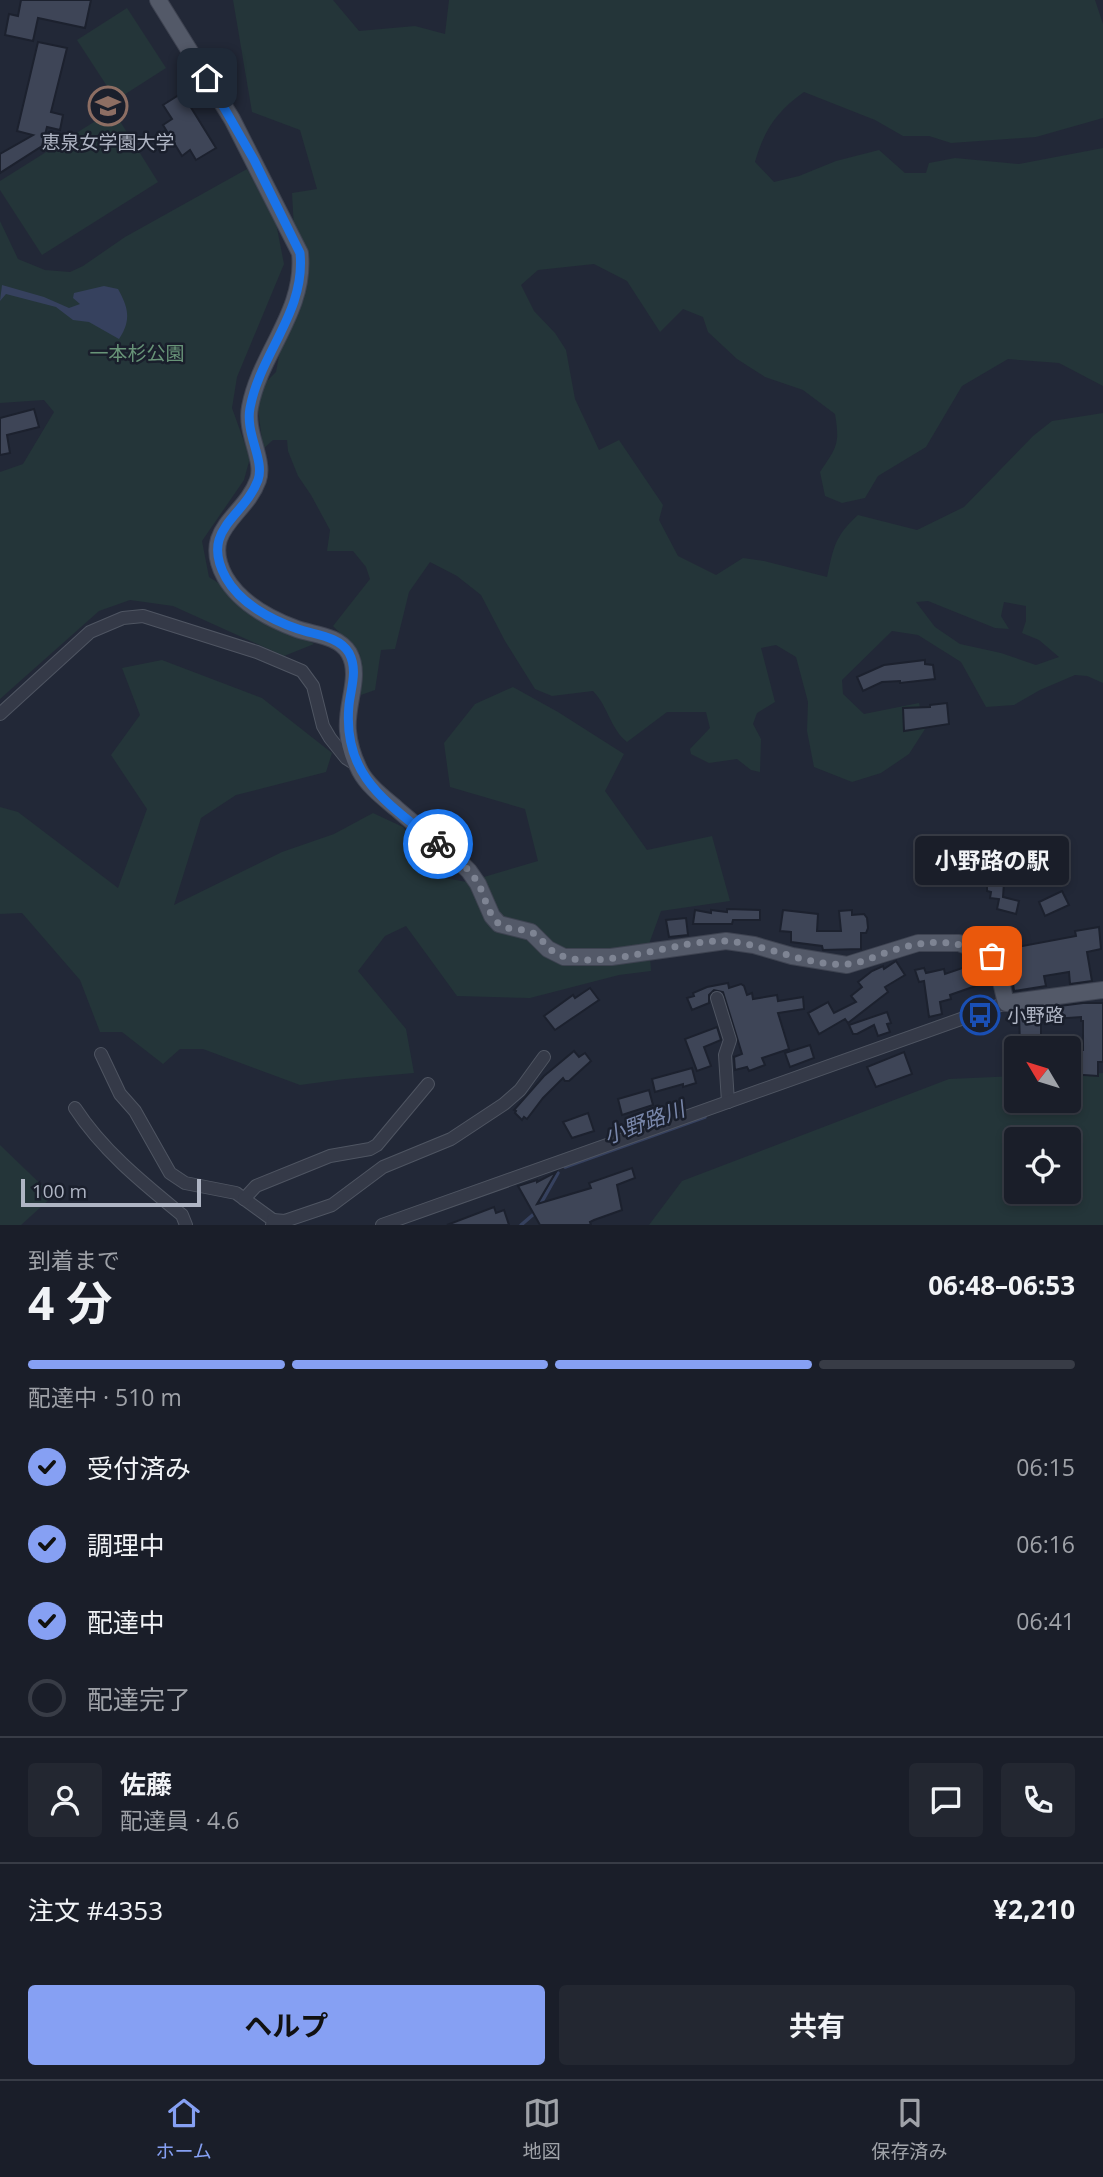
<!DOCTYPE html>
<html lang="ja">
<meta charset="utf-8">
<style>
:root{--surface:#1a1e29;--page:#232731;--text:#f1f3f6;--muted:#9fa2a8;--line:#383c46;--accent:#86a0f3}
body{margin:0;font-family:"Open Sans","Noto Sans JP",sans-serif;background:var(--page);color:var(--text);height:100vh;display:flex;flex-direction:column;font-size:26px;white-space:nowrap}
*{box-sizing:border-box;margin:0}
p{font-size:23px;color:var(--muted)}
.icon{flex:none;width:38px;height:38px;fill:none;stroke:currentColor;stroke-width:2;stroke-linecap:round;stroke-linejoin:round}
.map{position:relative;height:1225px;overflow:hidden}
.panel{display:flex;flex-direction:column;background:var(--surface);flex:1}
.panel>*{flex:none}
.needle{width:46px;rotate:308deg}
.buttons{position:absolute;left:1004px;top:1036px;display:grid;gap:14px}
.buttons a{display:grid;place-items:center;width:77px;height:77px;border-radius:7px;background:var(--surface);box-shadow:0 4px 10px #0003,0 0 0 2px var(--line);font-size:35px}
.scale{position:absolute;left:21px;bottom:18px;width:180px;box-sizing:border-box;padding-left:7px;border:4px solid #afb5c4;border-top:0;font-size:19px;line-height:24px;white-space:nowrap;color:#afb5c4;-webkit-text-stroke:5px #1a1f2c;paint-order:stroke}
.pin{position:absolute;display:grid;place-items:center;width:60px;height:60px;color:#fff;margin:-30px;border-radius:14px;box-shadow:0 4px 10px #0006}
.courier{position:absolute;display:grid;place-items:center;width:70px;height:70px;margin:-35px;border:5px solid #1a73e8;border-radius:50%;background:#fff;color:#222;box-shadow:0 2px 9px #0007}
.bubble{position:absolute;height:49px;border-radius:7px;background:var(--surface);box-shadow:0 4px 10px #0003,0 0 0 2px var(--line);font-size:23px;font-weight:700;line-height:49px;text-align:center}
.summary em{font-style:normal;font-weight:700}
.summary div{display:flex;flex-direction:column-reverse}
.summary{display:flex;align-items:center;justify-content:space-between;height:119px;padding:0 28px}
h1{font-size:46px;font-weight:700;line-height:52px}
.bar{display:grid;grid-template-columns:repeat(4,1fr);gap:10px 7px;align-content:center;height:84px;padding:0 28px}
.bar i{height:9px;border-radius:5px;background:var(--line)}
.bar .on{background:var(--accent)}
.bar p{grid-column:span 4}
.line{display:flex;align-items:center;gap:18px;padding:0 28px;border-top:2px solid var(--line)}
.line div{flex:1}
.round{display:grid;place-items:center;flex:none;width:74px;height:74px;border-radius:7px;background:var(--page)}
ol{padding:0 28px;list-style:none}
li{display:flex;align-items:center;gap:21px;height:77px}
li p{margin-inline-start:auto}
li .icon{padding:7px;border-radius:50%;background:var(--accent);color:#111;stroke-width:4}
li:last-child{color:var(--muted)}
li i{width:38px;height:38px;border:4px solid var(--line);border-radius:50%}
.action{display:flex;gap:14px;margin-top:auto;padding:14px 28px}
.action a{flex:1;height:80px;border-radius:7px;background:var(--accent);color:#111;font-size:28px;font-weight:700;line-height:80px;text-align:center}
.action a+a{background:var(--page);color:var(--text)}
.menu{display:flex;justify-content:space-around;align-items:center;height:98px;border-top:2px solid var(--line);background:var(--surface);font-size:19px;color:var(--muted)}
.menu a{display:grid;justify-items:center;gap:4px}
.menu .on{color:var(--accent)}
.map>svg:first-child{display:block}
</style>
<div class="map">
<svg width="1103" height="1225" viewBox="0 0 1103 1225">
<rect width="100%" height="100%" fill="#222837"/>
<g fill="#243539" fill-rule="evenodd">
<path d="M233 0H333L359 31 415 26 445 34 449 0H1095L1103 24V118L1036 137 951 143 929 136H903L875 120 804 92C777 111 764 130 755 162L774 182 799 176 836 161 879 150 905 173H926L929 163 955 158 1019 164 1103 148V386L1059 363 1008 359 962 386 926 447 878 476 865 498 842 503 825 496 820 472C837 447 840 444 835 414L803 390 765 377 737 359 708 332 703 317 683 309 660 332 627 281 594 264 538 270 521 285 534 311 555 333 566 350 575 399 599 450 619 440 663 505 659 520 678 556 716 575 743 558 764 561 827 577C834 547 834 537 858 515L917 530 964 507 1033 436 1052 421 1103 413V683L1087 676 1075 675 1040 690 1014 705 986 707 961 662 918 635 892 631 842 680 843 694 864 714 919 703 925 729 909 754 881 773 852 782 814 767 807 731 808 702 796 657 776 645 761 648 775 702 757 713 753 724 761 739 760 772 751 770 737 759 709 763 691 754 690 749 710 728 706 712H667L627 742C610 728 608 706 593 691L552 696 535 689 505 641 481 595 457 576 430 562 409 592 395 649 381 650 375 690 361 695 360 654 333 626 370 579 366 567 353 551H327L330 530 311 495 298 476 288 451 287 440H273L263 449 256 392 276 372 282 340 298 302 292 193 317 189 300 130 252 112ZM928 601 995 628 1009 629 1001 616 1004 602 1026 606V621L1022 633 1039 640 1059 657 1036 665 1001 653 960 644 935 627 916 602Z"/>
<path d="M127 8 166 68 116 100 77 40Z"/>
<path d="M113 110 158 182 42 255 0 190V181Z"/>
<path d="M247 169 276 223 284 264 237 377 232 408 250 458 244 480 202 541 209 577 314 644 284 656 173 606 130 600 99 611 0 699V472L23 464 54 412 44 400 0 403V221L18 259 45 270 70 272 83 266 125 237Z"/>
<path d="M162 660 262 698 332 753 326 772 236 795 201 818 174 905 282 852 334 834 373 813 403 827 439 877 467 882 538 861 525 809 450 787 444 743 475 704 513 687 558 712 624 754 605 791 647 850 712 836 730 901 661 911 649 944 651 971 619 975 530 998 457 996 406 926 385 936 358 971 406 1029 414 1073 345 1079 300 1085 203 1049H180L163 1064 122 1032H100L80 980 22 913 0 914V807L18 812 118 888 147 809 111 755 140 715 122 668Z"/>
<path d="M1103 1073V1225H649L682 1181 949 1079 1017 1076V1101H1069V1075ZM1017 1139H1069V1192H1017Z"/>
<path d="M0 1145 53 1196 21 1225H0Z"/>
</g>
<path fill="#36415e" d="M2 285 44 297 69 308 80 304 73 298 74 293 104 286 118 289C128 307 132 320 119 339L89 322 73 320 56 307 6 294 0 301Z"/>
<g fill="none" stroke-linecap="round" stroke-linejoin="round">
<g stroke="#36415e" stroke-width="3.5">
<path d="M565 1167 705 1117"/>
<path d="M539 1207 558 1173"/>
<path d="M521 1225 535 1213"/>
</g>
</g>
<g fill="#3e4557" stroke="#1c212e" stroke-width="2">
<path d="M21 0H91L85 28 38 18 33 41 5 35 9 14 18 16Z"/>
<path d="M38 42 67 48 51 112 63 115 60 130 47 127 42 146 0 173V154L33 135 17 131Z"/>
<path d="M182 93 216 148 196 160 190 150 182 156 163 125 172 119 163 105Z"/>
<path d="M34 409 39 427 7 435 10 453 0 455V418Z"/>
<path d="M925 660V664L933 665 935 679 900 683V681L882 682 863 691 857 677 884 665Z"/>
<path d="M947 703 949 724 904 731 903 708 930 707V705Z"/>
<path d="M991 867 1005 869 1003 897 1019 901 1016 914 997 909 999 899 990 898 991 892 987 891V886H986L987 869Z"/>
<path d="M1062 891 1069 905 1045 916 1039 902Z"/>
<path d="M727 909 760 910V920H733L732 924H693L695 910 711 913V910L727 912Z"/>
<path d="M783 910 818 914 817 931H841L839 911 852 910V915L864 914 867 918 868 928 866 933H861V949L823 950 822 946 791 942V932L780 931Z"/>
<path d="M686 918 688 935 669 937 666 920Z"/>
<path d="M1099 927 1101 949 1087 952 1092 981 1070 984 1069 972 1044 976 1046 986 1014 991 1011 968H1008L1003 953 1018 950 1017 947 1076 936 1075 931Z"/>
<path d="M896 961 905 975 885 987 888 992 848 1023 845 1019 819 1034 808 1013 828 1002 834 1013 856 1002 851 996 862 987 858 982 872 971 883 966 884 969Z"/>
<path d="M980 962 986 965 990 981 950 995 951 999 940 1002 942 1014 929 1017 924 981 919 982 915 970 924 968 926 973 944 969 945 974Z"/>
<path d="M728 983 729 988 741 984 744 986 747 995 752 993 753 999 777 995 778 1001 803 997 804 1009 778 1013 789 1049 762 1058 765 1065 749 1071 747 1067 735 1070 734 1057 742 1054 723 992 714 990 709 995V1003L692 1010 687 998 694 996 693 993 707 987Z"/>
<path d="M590 988 599 1000 555 1030 544 1016 573 995 575 998Z"/>
<path d="M1083 1003H1103V1062H1098V1076L1069 1074V1050H1083V1021H1081V1017L1053 1019 1052 1007Z"/>
<path d="M887 1012 891 1023 887 1024 890 1032 878 1036 874 1025 857 1034H853L849 1025Z"/>
<path d="M1041 1012V1045L1020 1046 1019 1013Z"/>
<path d="M717 1027 721 1040 704 1047 711 1066 697 1071 685 1039Z"/>
<path d="M810 1045 814 1058 790 1067 785 1053Z"/>
<path d="M574 1051 579 1057 585 1053 591 1061 569 1081H565L563 1078 543 1098 527 1119 524 1117 522 1120 515 1113 516 1111 514 1110 544 1076Z"/>
<path d="M904 1052 912 1074 876 1087 867 1067Z"/>
<path d="M692 1068 696 1083 683 1087V1084L655 1092 652 1079Z"/>
<path d="M649 1090 653 1105 622 1115 618 1099Z"/>
<path d="M588 1113 594 1131 572 1138 563 1122Z"/>
<path d="M632 1168 635 1178 617 1185 622 1210 594 1220 590 1222 591 1225H540L518 1186 537 1180V1182L556 1172 537 1204 591 1188 589 1183Z"/>
<path d="M494 1207 496 1213 504 1210 509 1225H447Z"/>
</g>
<g fill="none" stroke-linecap="round" stroke-linejoin="round">
<defs>
<g id="minor">
<path d="M0 714 90 632 123 618 143 616 257 652 302 671 313 686 323 726 330 738 346 758 357 765"/>
<path d="M717 998 730 1040 725 1055 728 1102"/>
<path d="M101 1054 120 1094 135 1111 170 1173 185 1183 236 1193 273 1220 272 1225"/>
<path d="M75 1108C103 1151 143 1183 182 1215L186 1225"/>
<path d="M244 1199 256 1186 330 1156 370 1149 377 1145 428 1084"/>
<path d="M273 1220 285 1221 332 1205 383 1167 451 1139 504 1104 520 1090 544 1057"/>
<path d="M382 1225 1006 1003"/>
</g>
<path id="major" d="M158 0 232 119 300 253C306 311 260 353 250 407 245 433 265 460 258 480 245 517 199 529 225 577 240 603 270 619 297 629 314 635 338 635 349 653 362 676 345 705 348 731 349 744 354 759 360 771 368 786 384 798 397 809 421 830 447 849 469 871L478 884 492 916 499 924 531 932 548 949 564 957H611L726 941 754 945 792 956 847 965 918 943H959L992 955 996 961 1006 1003 1103 990"/>
</defs>
<use href="#minor" stroke="#4f5562" stroke-width="14"/>
<use href="#major" stroke="#3e4351" stroke-width="18"/>
<use href="#minor" stroke="#353a48" stroke-width="12"/>
<use href="#major" stroke="#535968" stroke-width="16"/>
</g>
<g fill="none" stroke-linecap="round" stroke-linejoin="round">
<path stroke="#7e8493" stroke-width="7" stroke-dasharray="0 12.6" d="M438 844C453 856 470 868 479 885 485 897 488 914 498 923 507 932 522 927 533 933 544 940 549 952 562 956 603 971 680 939 724 941 765 943 809 968 849 964 861 963 873 957 885 953 925 939 953 938 992 956"/>
<path stroke="#1a73e8" stroke-width="9" d="M207 78 254 160 300 253C306 312 260 353 250 408 245 434 265 460 258 480 244 518 199 529 226 578 240 603 271 620 298 629 315 635 339 636 349 653 358 670 351 687 349 705 342 777 388 803 438 844"/>
</g>
<defs>
<symbol id="university-ring" viewBox="-11 -11 22 22"><circle r="9.5" fill="#1a1f2c" stroke="#8d6e63" stroke-width="1.5"/><path d="M0-5L7-2L0 1L-7-2ZM-4 1L0 2.5L4 1V4Q0 6-4 4Z" fill="#8d6e63"/></symbol>
<symbol id="bus-ring" viewBox="-11 -11 22 22"><circle r="9.5" fill="#1a1f2c" stroke="#1a4fb4" stroke-width="1.5"/><path d="M-5-6H5V4H4V6H2V4H-2V6H-4V4H-5ZM-3.5-4V0h7V-4ZM-3.5 1.2v1.5H-2V1.2ZM2 1.2v1.5H3.5V1.2Z" fill="#1a4fb4"/></symbol>
</defs>
<g fill-rule="evenodd">
<use href="#university-ring" x="86" y="84" width="44" height="44"/>
<use href="#bus-ring" x="958" y="993" width="44" height="44"/>
</g>
<g text-anchor="middle" dominant-baseline="central" stroke-width="5" stroke-linejoin="round" paint-order="stroke">
<g font-size="19" fill="#afb5c4" stroke="#1a1f2c">
<text x="108" y="142">恵泉女学園大学</text>
<text x="1007" y="1015" text-anchor="start">小野路</text>
</g>
<g font-size="19" fill="#689478" stroke="#1a1f2c">
<text x="137" y="353">一本杉公園</text>
</g>
<g font-size="21" font-style="italic" fill="#7987ab" stroke="#1a1f2c">
<text transform="translate(644 1122) rotate(-20)">小野路川</text>
</g>
</g>
</svg>
<div class="buttons">
<a><svg class="needle" viewBox="-14 -14 28 28"><path d="M0-13l5 13h-10z" fill="#e53935"/><path d="M0 13l5-13h-10z" fill="#9fa2a8"/></svg></a>
<a><svg class="icon" aria-label="locate" viewBox="0 0 24 24"><circle cx="12" cy="12" r="6"/><path d="M12 2v4M12 18v4M2 12h4M18 12h4"/></svg></a>
</div>
<div class="scale">100 m</div>
<div class="pin" style="left:992px;top:956px;background:#ea580c"><svg class="icon" aria-label="bag" viewBox="0 0 24 24"><path d="M5 8h14l-1 12H6zM9 8a3 3 0 0 1 6 0"/></svg></div>
<div class="pin" style="left:207px;top:78px;background:#1f2937"><svg class="icon" aria-label="home" viewBox="0 0 24 24"><path d="M3 11l9-7 9 7M6 9v11h12V9"/></svg></div>
<div class="courier" style="left:438px;top:844px"><svg class="icon" aria-label="bike" viewBox="0 0 24 24"><circle cx="6" cy="16" r="4"/><circle cx="18" cy="16" r="4"/><path d="M6 16l4-8h5l3 8M10 8l3 8H6M13 5h3"/></svg></div>
<div class="bubble" style="left:915px;top:836px;width:154px">小野路の駅</div>
</div>
<section class="panel">
<div class="summary"><div><h1>4 分</h1><p>到着まで</p></div><em>06:48–06:53</em></div>
<div class="bar"><i class="on"></i><i class="on"></i><i class="on"></i><i></i><p>配達中 · 510 m</p></div>
<ol>
<li><svg class="icon" aria-label="check" viewBox="0 0 24 24"><path d="M5 12l5 5 9-10"/></svg>受付済み<p>06:15</p></li>
<li><svg class="icon" aria-label="check" viewBox="0 0 24 24"><path d="M5 12l5 5 9-10"/></svg>調理中<p>06:16</p></li>
<li><svg class="icon" aria-label="check" viewBox="0 0 24 24"><path d="M5 12l5 5 9-10"/></svg>配達中<p>06:41</p></li>
<li><i></i>配達完了</li>
</ol>
<div class="line" style="height:126px"><a class="round"><svg class="icon" aria-label="person" viewBox="0 0 24 24"><circle cx="12" cy="8" r="4"/><path d="M4 21q1-7 8-7t8 7"/></svg></a><div><b>佐藤</b><p>配達員 · 4.6</p></div><a class="round"><svg class="icon" aria-label="chat" viewBox="0 0 24 24"><path d="M4 5h16v11H9l-5 4z"/></svg></a><a class="round"><svg class="icon" aria-label="phone" viewBox="0 0 24 24"><path d="M5 4h4l2 5-3 2q2 4 5 5l2-3 5 2v4C11 20 4 13 5 4z"/></svg></a></div>
<div class="line" style="height:91px"><div>注文 #4353</div><b>¥2,210</b></div>
<div class="action"><a>ヘルプ</a><a>共有</a></div>
</section>
<nav class="menu">
<a class="on"><svg class="icon" aria-label="home" viewBox="0 0 24 24"><path d="M3 11l9-7 9 7M6 9v11h12V9"/></svg>ホーム</a>
<a><svg class="icon" aria-label="map" viewBox="0 0 24 24"><path d="M3 6l6-2 6 2 6-2v14l-6 2-6-2-6 2zM9 4v14M15 6v14"/></svg>地図</a>
<a><svg class="icon" aria-label="saved" viewBox="0 0 24 24"><path d="M7 4h10v16l-5-4-5 4z"/></svg>保存済み</a>
</nav>
